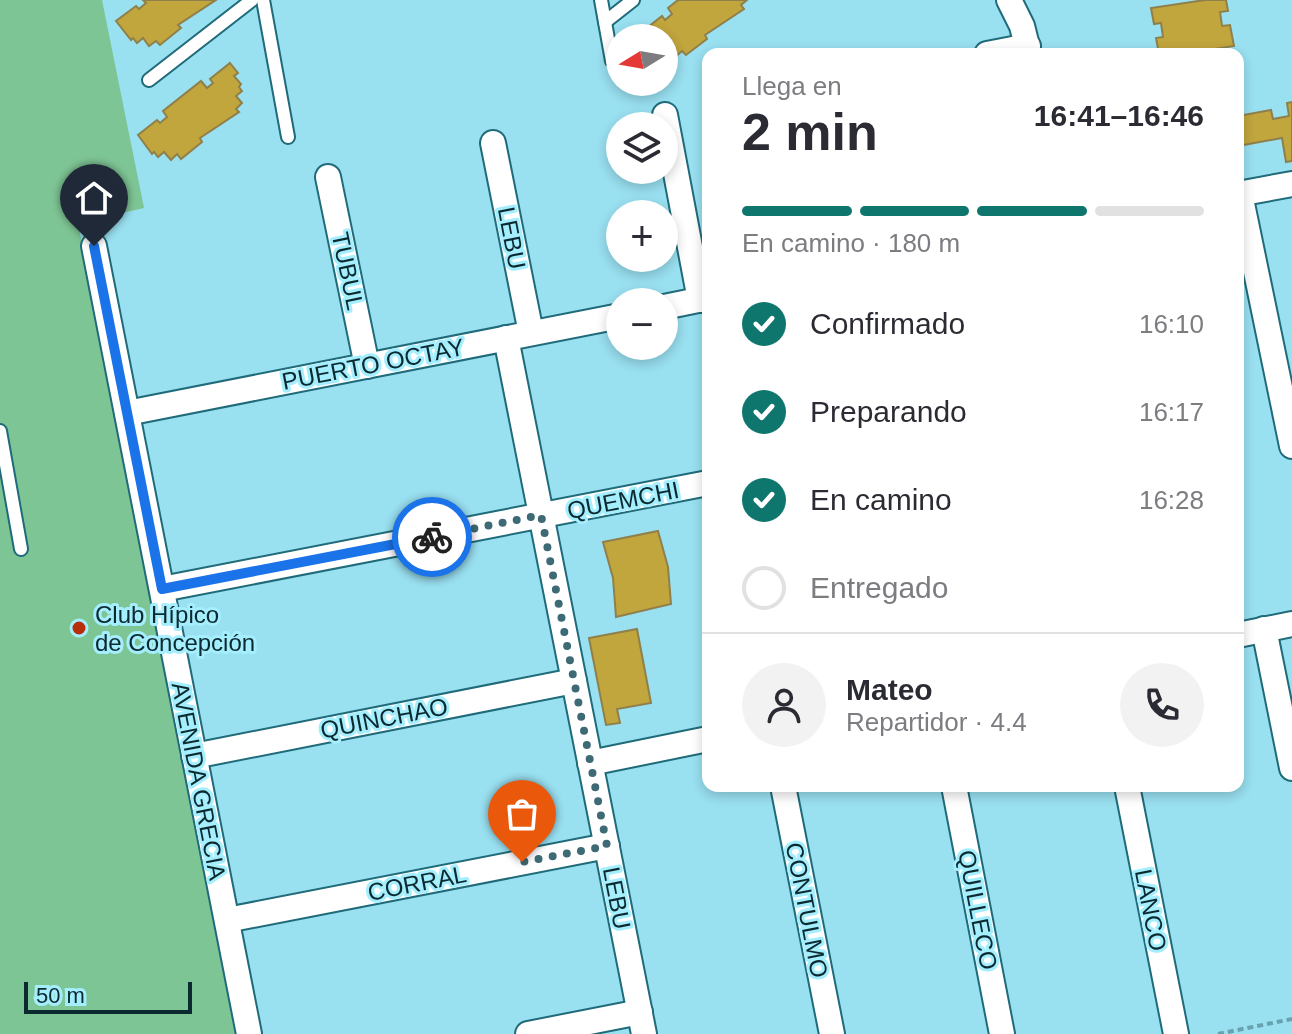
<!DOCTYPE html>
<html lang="es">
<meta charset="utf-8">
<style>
:root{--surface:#fff;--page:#f2f2f3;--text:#2b2b33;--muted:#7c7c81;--line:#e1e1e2;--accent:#0f766e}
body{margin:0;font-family:Helvetica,sans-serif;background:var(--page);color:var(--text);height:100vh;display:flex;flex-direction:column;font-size:30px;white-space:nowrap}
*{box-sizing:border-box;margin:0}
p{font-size:26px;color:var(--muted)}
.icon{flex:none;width:44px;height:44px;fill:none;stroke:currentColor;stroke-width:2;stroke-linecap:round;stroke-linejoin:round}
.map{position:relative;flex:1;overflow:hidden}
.side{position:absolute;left:702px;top:48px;width:542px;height:744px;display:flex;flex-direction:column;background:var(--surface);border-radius:16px;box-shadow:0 4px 12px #0003}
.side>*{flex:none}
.needle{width:52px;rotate:259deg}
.tools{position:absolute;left:606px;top:24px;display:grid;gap:16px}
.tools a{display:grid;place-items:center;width:72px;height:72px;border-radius:50%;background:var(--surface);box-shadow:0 4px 12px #0003;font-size:40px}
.scale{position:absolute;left:24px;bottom:20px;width:168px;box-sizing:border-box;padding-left:8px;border:4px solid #0b2a30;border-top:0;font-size:22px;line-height:28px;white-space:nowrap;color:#0b2a30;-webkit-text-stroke:6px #a5eefe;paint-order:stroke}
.pin{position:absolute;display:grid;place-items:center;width:68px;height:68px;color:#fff;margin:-82px -34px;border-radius:50% 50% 50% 0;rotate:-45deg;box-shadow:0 0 8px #0007}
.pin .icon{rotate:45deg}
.courier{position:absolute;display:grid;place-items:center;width:80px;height:80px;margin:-40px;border:6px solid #1a73e8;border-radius:50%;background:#fff;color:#222;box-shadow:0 2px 10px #0007}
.head em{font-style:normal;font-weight:800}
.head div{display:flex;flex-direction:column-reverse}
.head{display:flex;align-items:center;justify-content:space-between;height:136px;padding:0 40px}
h1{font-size:52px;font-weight:800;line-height:60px}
.bar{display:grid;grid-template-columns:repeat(4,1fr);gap:12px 8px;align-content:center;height:96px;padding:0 40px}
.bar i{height:10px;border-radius:6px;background:var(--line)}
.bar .on{background:var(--accent)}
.bar p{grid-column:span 4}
.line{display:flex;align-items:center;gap:20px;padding:0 40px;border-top:2px solid var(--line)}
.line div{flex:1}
.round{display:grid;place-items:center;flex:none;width:84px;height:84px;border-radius:42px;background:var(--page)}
ol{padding:0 40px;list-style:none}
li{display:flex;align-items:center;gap:24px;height:88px}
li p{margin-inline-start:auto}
li .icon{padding:8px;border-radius:50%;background:var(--accent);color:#fff;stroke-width:4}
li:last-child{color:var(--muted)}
li i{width:44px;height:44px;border:4px solid var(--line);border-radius:50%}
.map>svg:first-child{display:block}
</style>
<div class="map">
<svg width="1292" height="1034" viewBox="0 0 1292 1034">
<rect width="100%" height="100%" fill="#99e0f1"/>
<path fill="#7ec595" d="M0 0H102L144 208 78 223 238 1034H0Z"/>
<g fill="#c1a53d" stroke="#8f804b" stroke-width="2">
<path d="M143 0H216L178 25 181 28 160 45 156 41 149 46 143 38 137 43 133 38 131 40 116 21 136 6 139 9 146 3Z"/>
<path d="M678 0H747L741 5 744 9 705 35 707 39 686 55 682 51 675 57 669 49 664 53V38H647L642 32 662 16 665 20 672 14 668 8Z"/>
<path d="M1205 0H1226L1228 11 1220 12 1222 26 1230 25 1234 46 1183 54H1159L1156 38 1163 37 1161 23 1154 24 1151 8Z"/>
<path d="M230 63 238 73 234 76 241 84 239 87 242 91 236 96 242 103 236 109 239 112 200 138 202 142 181 159 177 154 171 160 164 152 158 157 154 152 152 154 138 135 157 120 160 123 167 117 163 111 201 81 207 88 213 83 210 79Z"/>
<path d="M1292 102V161L1286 162 1282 138 1238 146V116L1271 110 1273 119 1289 116 1287 103Z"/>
<path d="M658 531 668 567 671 604 616 617 613 578 603 542Z"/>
<path d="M637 629 651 703 617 709 620 723 606 725 589 638Z"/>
</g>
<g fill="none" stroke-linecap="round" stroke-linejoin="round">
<defs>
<g id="service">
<path d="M263 0 288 137"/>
<path d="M601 0 612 61"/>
<path d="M605 22 633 0"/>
<path d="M149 80 252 0"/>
<path d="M0 431 21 549"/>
</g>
<g id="minor">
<path d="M1009 0 1022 26 1029 54"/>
<path d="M987 54 1028 46"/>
<path d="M665 115 700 300"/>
<path d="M493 143 531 333"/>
<path d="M328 177 367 366"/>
<path d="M1238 194 1292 184"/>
<path d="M1240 194 1292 446"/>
<path d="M94 246 249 1034"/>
<path d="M664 307 708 298"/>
<path d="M506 338 644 1034"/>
<path d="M127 413 620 316"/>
<path d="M162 589 708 483"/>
<path d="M1264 629 1292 768"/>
<path d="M1238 635 1292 624"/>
<path d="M194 756 574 681"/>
<path d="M590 763 708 739"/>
<path d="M783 786 832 1034"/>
<path d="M954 786 1002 1034"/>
<path d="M1127 786 1176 1034"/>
<path d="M227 920 607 846"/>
<path d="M528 1034 640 1012"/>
</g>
</defs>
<use href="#service" stroke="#206b7a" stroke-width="16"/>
<use href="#minor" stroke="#206b7a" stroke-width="28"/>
<path stroke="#69a2af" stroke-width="4" stroke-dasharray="6 4" stroke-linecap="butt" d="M1218 1034 1292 1019"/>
<use href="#service" stroke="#fff" stroke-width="12"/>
<use href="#minor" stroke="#fff" stroke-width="24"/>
</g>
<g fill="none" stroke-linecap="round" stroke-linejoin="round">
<path stroke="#3d6a74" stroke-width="8" stroke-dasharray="0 14.4" d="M432 537 541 515 607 846 522 862"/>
<path stroke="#1a73e8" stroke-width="10" d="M94 246 162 589 432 537"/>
</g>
<circle fill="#b82d0a" stroke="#a5eefe" stroke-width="3" cx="79" cy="628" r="8"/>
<g text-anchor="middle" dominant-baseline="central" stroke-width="6" stroke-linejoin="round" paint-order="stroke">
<g font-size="24" fill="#0b2a30" stroke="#a5eefe">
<text transform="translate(512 238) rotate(79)">LEBU</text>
<text transform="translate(348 271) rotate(78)">TUBUL</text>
<text transform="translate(373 364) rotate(-11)">PUERTO OCTAY</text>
<text transform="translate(623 500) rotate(-11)">QUEMCHI</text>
<text transform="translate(384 718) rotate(-11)">QUINCHAO</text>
<text transform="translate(199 781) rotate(79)">AVENIDA GRECIA</text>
<text transform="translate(417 883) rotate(-11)">CORRAL</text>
<text transform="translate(617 898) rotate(79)">LEBU</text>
<text transform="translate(807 910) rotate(79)">CONTULMO</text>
<text transform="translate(978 910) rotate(79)">QUILLECO</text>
<text transform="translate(1151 910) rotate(79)">LANCO</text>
</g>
<g font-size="24" fill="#0b2a30" stroke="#a5eefe" text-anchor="start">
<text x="95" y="614">Club Hípico<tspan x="95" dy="28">de Concepción</tspan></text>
</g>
</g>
</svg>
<div class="tools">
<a><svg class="needle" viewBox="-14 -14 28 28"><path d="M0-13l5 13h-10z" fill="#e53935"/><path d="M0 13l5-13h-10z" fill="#7c7c81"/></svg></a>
<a><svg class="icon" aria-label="layers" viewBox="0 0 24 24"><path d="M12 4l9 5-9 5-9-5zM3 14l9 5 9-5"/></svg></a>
<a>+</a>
<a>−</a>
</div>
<div class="scale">50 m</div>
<div class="pin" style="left:522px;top:862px;background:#ea580c"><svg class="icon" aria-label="bag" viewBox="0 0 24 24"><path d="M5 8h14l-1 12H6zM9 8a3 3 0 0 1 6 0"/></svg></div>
<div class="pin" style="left:94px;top:246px;background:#1f2937"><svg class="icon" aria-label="home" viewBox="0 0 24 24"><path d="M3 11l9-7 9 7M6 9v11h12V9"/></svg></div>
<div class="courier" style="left:432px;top:537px"><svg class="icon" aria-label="bike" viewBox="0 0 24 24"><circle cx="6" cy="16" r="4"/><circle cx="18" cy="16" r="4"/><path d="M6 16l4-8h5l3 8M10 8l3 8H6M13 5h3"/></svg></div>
<section class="side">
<div class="head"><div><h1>2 min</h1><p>Llega en</p></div><em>16:41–16:46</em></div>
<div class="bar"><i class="on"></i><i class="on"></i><i class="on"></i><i></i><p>En camino · 180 m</p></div>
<ol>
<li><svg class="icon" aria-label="check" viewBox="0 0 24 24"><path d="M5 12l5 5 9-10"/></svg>Confirmado<p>16:10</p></li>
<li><svg class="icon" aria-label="check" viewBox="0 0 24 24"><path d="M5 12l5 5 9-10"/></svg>Preparando<p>16:17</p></li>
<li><svg class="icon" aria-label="check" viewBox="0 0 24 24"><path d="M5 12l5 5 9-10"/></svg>En camino<p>16:28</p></li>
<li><i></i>Entregado</li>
</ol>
<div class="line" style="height:144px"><a class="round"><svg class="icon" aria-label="person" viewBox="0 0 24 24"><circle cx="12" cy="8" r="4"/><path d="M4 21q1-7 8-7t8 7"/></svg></a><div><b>Mateo</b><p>Repartidor · 4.4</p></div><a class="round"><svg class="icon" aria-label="phone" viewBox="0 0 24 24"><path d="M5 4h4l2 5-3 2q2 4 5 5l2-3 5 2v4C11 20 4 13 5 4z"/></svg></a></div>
</section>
</div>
